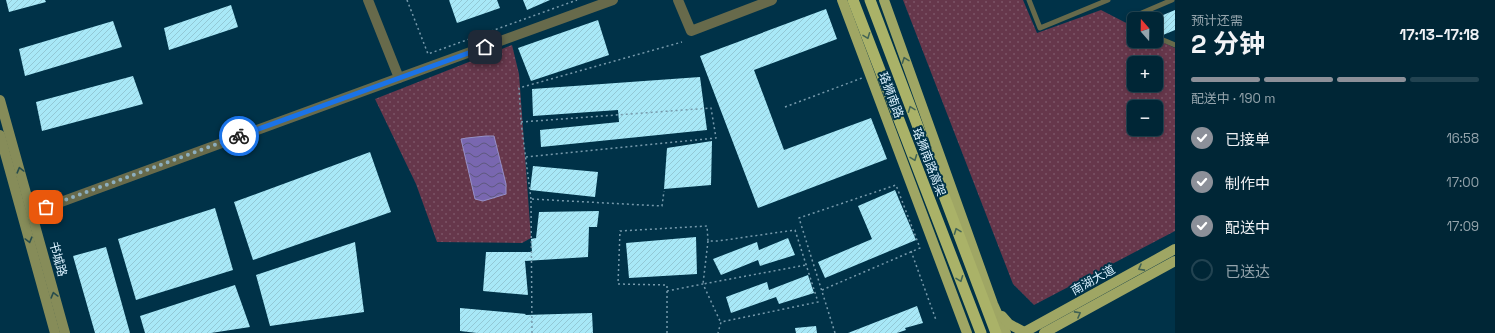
<!DOCTYPE html>
<html lang="zh">
<meta charset="utf-8">
<style>
:root{--surface:#002636;--page:#0e3242;--text:#f1f3f6;--muted:#95a5ad;--line:#224351;--accent:#8c9099}
body{margin:0;font-family:"Space Grotesk","Noto Sans SC",sans-serif;background:var(--page);color:var(--text);height:100vh;display:flex;flex-direction:column;font-size:15px;white-space:nowrap}
*{box-sizing:border-box;margin:0}
p{font-size:13px;color:var(--muted)}
.icon{flex:none;width:22px;height:22px;fill:none;stroke:currentColor;stroke-width:2;stroke-linecap:round;stroke-linejoin:round}
.map{position:relative;flex:1;overflow:hidden}
.details{display:flex;flex-direction:column;background:var(--surface);width:320px}
.details>*{flex:none}
.needle{width:26px;rotate:340deg}
.fabs{position:absolute;left:1127px;top:12px;display:grid;gap:8px}
.fabs a{display:grid;place-items:center;width:36px;height:36px;border-radius:6px;background:var(--surface);box-shadow:0 2px 6px #0003,0 0 0 1px var(--line);font-size:20px}
.pin{position:absolute;display:grid;place-items:center;width:34px;height:34px;color:#fff;margin:-17px;border-radius:8px;box-shadow:0 2px 6px #0006}
.courier{position:absolute;display:grid;place-items:center;width:40px;height:40px;margin:-20px;border:3px solid #1a73e8;border-radius:50%;background:#fff;color:#222;box-shadow:0 1px 5px #0007}
.head em{font-style:normal;font-weight:700}
.head div{display:flex;flex-direction:column-reverse}
.head{display:flex;align-items:center;justify-content:space-between;height:68px;padding:0 16px}
h1{font-size:26px;font-weight:700;line-height:30px}
.bar{display:grid;grid-template-columns:repeat(4,1fr);gap:6px 4px;align-content:center;height:48px;padding:0 16px}
.bar i{height:5px;border-radius:3px;background:var(--line)}
.bar .active{background:var(--accent)}
.bar p{grid-column:span 4}
ol{padding:0 16px;list-style:none}
li{display:flex;align-items:center;gap:12px;height:44px}
li p{margin-inline-start:auto}
li .icon{padding:4px;border-radius:50%;background:var(--accent);color:#fff;stroke-width:4}
li:last-child{color:var(--muted)}
li i{width:22px;height:22px;border:2px solid var(--line);border-radius:50%}
main{display:flex;flex:1;min-height:0}
.map>svg:first-child{display:block}
</style>
<main>
<div class="map">
<svg width="1175" height="333" viewBox="0 0 1175 333">
<defs>
<pattern id="green-dots" width="8" height="8" patternUnits="userSpaceOnUse"><rect width="8" height="8" fill="#66374b"/><path d="M2 2h.1M6 6h.1" fill="none" stroke="#7b5466" stroke-width="1.8" stroke-linecap="round"/></pattern>
<pattern id="water-waves" width="16" height="10" patternUnits="userSpaceOnUse"><rect width="16" height="10" fill="#7967b0"/><path d="M0 5q4-4 8 0t8 0" fill="none" stroke="#5d587e"/></pattern>
<pattern id="building-hatch" width="6" height="6" patternUnits="userSpaceOnUse"><rect width="6" height="6" fill="#a8e8f7"/><path d="M-1 1l2-2M0 6l6-6M5 7l2-2" fill="none" stroke="#93c8d5"/></pattern>
</defs>
<rect width="100%" height="100%" fill="#003248"/>
<g fill="url(#green-dots)" fill-rule="evenodd">
<path d="M903 0H1023L1037 33 1101 10 1134 27V41H1156V39L1175 48V231L1034 305 1013 284ZM1134 63H1156V85H1134ZM1134 107H1156V129H1134Z"/>
<path d="M512 45 519 74 531 238 522 243 437 242 416 184 375 99Z"/>
</g>
<path fill="url(#water-waves)" stroke="#9690c7" d="M486 136H494L506 184V194L483 201 475 199 461 139 467 138Z"/>
<g fill="url(#building-hatch)">
<path d="M6 0H45L46 2 9 12Z"/>
<path d="M449 0H497L500 8 457 23Z"/>
<path d="M523 0H550L527 10Z"/>
<path d="M231 5 238 27 169 50 164 28Z"/>
<path d="M826 9 837 39 754 70 784 150 871 118 887 159 758 208 700 56Z"/>
<path d="M1175 10V30L1163 35H1160L1156 25V18Z"/>
<path d="M598 20 609 55 531 81 518 48Z"/>
<path d="M113 21 122 47 25 76 19 49Z"/>
<path d="M133 76 143 104 42 131 36 102Z"/>
<path d="M700 77 707 130 541 147 540 130 619 122 618 110 533 116 532 89Z"/>
<path d="M712 141 711 185 664 189 667 148Z"/>
<path d="M370 152 391 212 253 260 234 202Z"/>
<path d="M533 166 598 172 595 197 530 190Z"/>
<path d="M895 190 916 240 825 278 818 262 872 239 858 206Z"/>
<path d="M215 208 233 270 136 300 118 239Z"/>
<path d="M599 211 597 227H589L588 257 525 261 528 295 483 291 486 252H532L531 239 536 238 539 212Z"/>
<path d="M696 237 697 274 629 278 626 243Z"/>
<path d="M788 238 795 255 760 266 758 260 721 275 713 259 757 242 759 250Z"/>
<path d="M355 242 364 312 270 326 256 275Z"/>
<path d="M106 247 130 333H95L73 256Z"/>
<path d="M808 275 814 293 779 304 776 297 731 313 726 297 767 282 769 290Z"/>
<path d="M235 285 250 327 211 333H145L140 316Z"/>
<path d="M917 306 923 323 905 328 906 330 897 333H848Z"/>
<path d="M460 308 526 314 525 315 592 313 593 333H477L460 331Z"/>
<path d="M816 326 817 333H796L795 328Z"/>
</g>
<g fill="none" stroke-linecap="round" stroke-linejoin="round">
<g stroke="#769aac" stroke-width="1.5" stroke-dasharray="2 3" stroke-linecap="butt">
<path d="M407 0 428 54 577 0"/>
<path d="M785 107 862 78"/>
<path d="M521 122 711 108 716 138 525 157"/>
<path d="M531 199 521 122 519 88 682 42"/>
<path d="M708 241 703 284 806 265"/>
<path d="M911 251 936 320"/>
<path d="M822 290 920 248 896 185 799 218 835 333"/>
<path d="M667 291 703 284 720 321"/>
<path d="M532 333 531 199 662 206 664 191"/>
<path d="M667 333V285L618 284 620 231 707 226 708 241H718L795 230 818 302 721 322 718 333"/>
</g>
<g stroke="#676a4b" stroke-width="5">
<path d="M1029 0 1040 28 1108 0"/>
<path d="M1140 19 1137 15 1172 0"/>
<path d="M1156 37 1175 45"/>
</g>
<g stroke="#676a4b" stroke-width="10">
<path d="M678 0 691 31 772 0"/>
<path d="M399 78 613 0"/>
<path d="M31 213 399 78 368 0"/>
</g>
<g stroke="#868c59" stroke-width="10">
<path d="M0 100 65 333"/>
<path d="M0 135 55 333"/>
</g>
<g stroke="#9fa664" stroke-width="10">
<path d="M842 0 967 333"/>
<path d="M884 0 993 304 1006 333"/>
<path d="M1002 316 1009 324 1024 332"/>
<path d="M1023 333 1175 249"/>
<path d="M1044 333 1175 261"/>
</g>
<g stroke="#aab268" stroke-width="11">
<path d="M853 0 981 333"/>
<path d="M870 0 996 333"/>
</g>
</g>
<defs><path id="oneway-chevron" d="M-2-3.5L2.5 0L-2 3.5" fill="none" stroke-width="1.6" stroke-linecap="round" stroke-linejoin="round"/></defs>
<g stroke="#446555">
<use href="#oneway-chevron" transform="translate(867 36) rotate(69)"/>
<use href="#oneway-chevron" transform="translate(911 109) rotate(-111)"/>
<use href="#oneway-chevron" transform="translate(914 158) rotate(69)"/>
<use href="#oneway-chevron" transform="translate(957 231) rotate(-111)"/>
<use href="#oneway-chevron" transform="translate(960 279) rotate(69)"/>
</g>
<g stroke="#406053">
<use href="#oneway-chevron" transform="translate(905 60) rotate(-110)"/>
<use href="#oneway-chevron" transform="translate(1141 268) rotate(151)"/>
<use href="#oneway-chevron" transform="translate(1078 314) rotate(-29)"/>
</g>
<g stroke="#284d4d">
<use href="#oneway-chevron" transform="translate(20 170) rotate(-105)"/>
<use href="#oneway-chevron" transform="translate(29 240) rotate(75)"/>
<use href="#oneway-chevron" transform="translate(54 295) rotate(-105)"/>
</g>
<g fill="none" stroke-linecap="round" stroke-linejoin="round">
<path stroke="#8caebe" stroke-width="4" stroke-dasharray="0 7.2" d="M46 207 239 136"/>
<path stroke="#1a73e8" stroke-width="5" d="M239 136 485 47"/>
</g>
<g text-anchor="middle" dominant-baseline="central" stroke-width="4" stroke-linejoin="round" paint-order="stroke">
<g font-size="12" fill="#d8f0fe" stroke="#003248">
<text transform="translate(891 95) rotate(69)">珞狮南路</text>
<text transform="translate(929 162) rotate(69)">珞狮南路高架</text>
<text transform="translate(58 259) rotate(75)">书城路</text>
<text transform="translate(1093 280) rotate(-29)">南湖大道</text>
</g>
</g>
</svg>
<div class="fabs">
<a><svg class="needle" viewBox="-14 -14 28 28"><path d="M0-13l5 13h-10z" fill="#e53935"/><path d="M0 13l5-13h-10z" fill="#95a5ad"/></svg></a>
<a>+</a>
<a>−</a>
</div>
<div class="pin" style="left:46px;top:207px;background:#ea580c"><svg class="icon" aria-label="bag" viewBox="0 0 24 24"><path d="M5 8h14l-1 12H6zM9 8a3 3 0 0 1 6 0"/></svg></div>
<div class="pin" style="left:485px;top:47px;background:#1f2937"><svg class="icon" aria-label="home" viewBox="0 0 24 24"><path d="M3 11l9-7 9 7M6 9v11h12V9"/></svg></div>
<div class="courier" style="left:239px;top:136px"><svg class="icon" aria-label="bike" viewBox="0 0 24 24"><circle cx="6" cy="16" r="4"/><circle cx="18" cy="16" r="4"/><path d="M6 16l4-8h5l3 8M10 8l3 8H6M13 5h3"/></svg></div>
</div>
<section class="details">
<div class="head"><div><h1>2 分钟</h1><p>预计还需</p></div><em>17:13–17:18</em></div>
<div class="bar"><i class="active"></i><i class="active"></i><i class="active"></i><i></i><p>配送中 · 190 m</p></div>
<ol>
<li><svg class="icon" aria-label="check" viewBox="0 0 24 24"><path d="M5 12l5 5 9-10"/></svg>已接单<p>16:58</p></li>
<li><svg class="icon" aria-label="check" viewBox="0 0 24 24"><path d="M5 12l5 5 9-10"/></svg>制作中<p>17:00</p></li>
<li><svg class="icon" aria-label="check" viewBox="0 0 24 24"><path d="M5 12l5 5 9-10"/></svg>配送中<p>17:09</p></li>
<li><i></i>已送达</li>
</ol>
</section>
</main>
